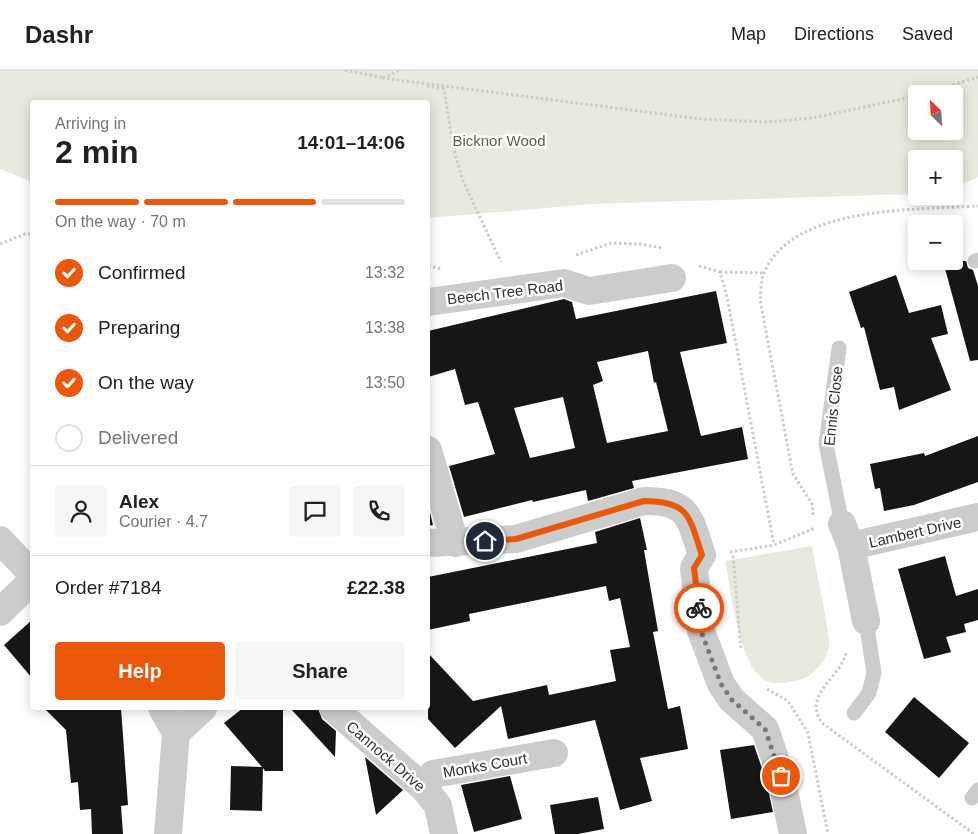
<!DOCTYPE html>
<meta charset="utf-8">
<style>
:root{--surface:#fff;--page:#f6f6f6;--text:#202124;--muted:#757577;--line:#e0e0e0;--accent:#ea580c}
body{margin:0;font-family:Helvetica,sans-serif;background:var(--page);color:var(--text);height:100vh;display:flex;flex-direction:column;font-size:19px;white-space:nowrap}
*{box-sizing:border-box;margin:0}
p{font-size:16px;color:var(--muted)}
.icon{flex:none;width:28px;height:28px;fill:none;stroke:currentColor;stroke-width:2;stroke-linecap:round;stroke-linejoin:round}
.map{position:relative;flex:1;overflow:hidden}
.details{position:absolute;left:30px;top:30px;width:400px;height:610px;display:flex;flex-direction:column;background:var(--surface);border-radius:5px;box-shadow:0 2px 12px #0003}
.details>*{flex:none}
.needle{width:32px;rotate:335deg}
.controls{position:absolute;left:908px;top:15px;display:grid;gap:10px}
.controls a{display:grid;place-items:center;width:55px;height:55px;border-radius:5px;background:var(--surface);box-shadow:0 2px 12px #0003;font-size:25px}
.pin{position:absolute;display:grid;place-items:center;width:42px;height:42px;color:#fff;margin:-21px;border:2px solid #fff;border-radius:50%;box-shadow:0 1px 5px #0007}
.courier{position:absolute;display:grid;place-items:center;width:50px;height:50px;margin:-25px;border:4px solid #ea580c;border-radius:50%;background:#fff;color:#222;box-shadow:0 1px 6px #0007}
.head em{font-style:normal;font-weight:700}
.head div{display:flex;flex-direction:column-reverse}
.head{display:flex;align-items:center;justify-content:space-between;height:85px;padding:0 25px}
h1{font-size:32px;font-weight:700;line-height:38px}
.bar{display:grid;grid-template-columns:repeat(4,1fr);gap:8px 5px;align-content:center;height:60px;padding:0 25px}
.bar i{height:6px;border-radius:4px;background:var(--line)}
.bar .on{background:var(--accent)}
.bar p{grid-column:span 4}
.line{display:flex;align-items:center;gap:12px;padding:0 25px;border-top:1px solid var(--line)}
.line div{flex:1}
.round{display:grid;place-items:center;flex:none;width:52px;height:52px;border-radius:5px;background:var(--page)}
ol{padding:0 25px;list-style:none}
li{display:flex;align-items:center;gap:15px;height:55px}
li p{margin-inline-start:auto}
li .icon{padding:5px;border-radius:50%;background:var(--accent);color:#fff;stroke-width:4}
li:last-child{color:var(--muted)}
li i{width:28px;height:28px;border:2px solid var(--line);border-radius:50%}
.cta{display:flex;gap:10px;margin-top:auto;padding:10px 25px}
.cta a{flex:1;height:58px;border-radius:5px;background:var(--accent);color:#fff;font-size:20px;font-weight:700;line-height:58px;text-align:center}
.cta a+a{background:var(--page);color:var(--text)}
header{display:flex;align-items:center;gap:30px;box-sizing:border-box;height:70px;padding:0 25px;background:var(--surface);border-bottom:1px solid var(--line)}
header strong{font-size:24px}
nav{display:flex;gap:28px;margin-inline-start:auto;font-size:18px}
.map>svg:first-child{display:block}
</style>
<header>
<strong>Dashr</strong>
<nav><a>Map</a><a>Directions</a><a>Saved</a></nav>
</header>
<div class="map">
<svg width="978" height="764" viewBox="0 0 978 764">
<rect width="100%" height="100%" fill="#fff"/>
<g fill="#e5ebde" fill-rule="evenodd">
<path d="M0 0H978V107L954 118V89H916V124L591 134 428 148V32H32V112L0 99ZM916 24H954V61H916Z"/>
<path d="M812 476C814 491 832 570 829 578 825 593 812 608 796 611 787 613 774 615 766 611 739 597 731 519 725 491Z"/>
</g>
<g fill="#161616" fill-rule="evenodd">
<path d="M943 191H966L968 198 973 200 978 216V290L970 291Z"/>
<path d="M896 205 909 243 941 235 948 264 931 268 951 320 899 340 894 317 880 320 864 257 861 258 849 222Z"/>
<path d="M716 221 727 273 680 282 701 366 742 357 748 389 632 411 634 418 588 431 586 420 533 432 532 430 464 447 449 396 495 384 478 332 465 335 455 299 428 307V261L564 229 572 232 576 249ZM648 281 654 313 656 312 668 361 607 373 593 315 603 311 597 292ZM563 327 575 378 530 388 514 338Z"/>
<path d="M978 366V412L914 435 884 441 880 418 875 419 870 394 924 383 925 386Z"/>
<path d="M428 434 433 455 428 456Z"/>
<path d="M640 448 647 480H644L658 561 653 562 668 639 680 636 688 679 640 688 652 731 620 740 595 650 508 669 501 636 455 678 428 649V583L473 631 547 615 549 625 616 611 610 580 630 577 620 528 609 531 606 516 469 544 470 551 428 560V507L597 473 595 462Z"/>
<path d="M945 486 956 526 978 519V550L964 554 966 562 946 567 951 582 924 589 898 499Z"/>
<path d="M32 550V608L4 575Z"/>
<path d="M914 627 969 673 939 708 885 662Z"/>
<path d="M44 638H121L128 735 121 736 123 764H92L91 739 80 740 78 712 71 713 66 660Z"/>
<path d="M243 638H283V701H265L263 698 262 741 230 740 231 696 262 697 224 653Z"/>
<path d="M290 638H318L322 649 336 661 335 687Z"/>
<path d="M754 675 766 710 773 742 731 749 720 680Z"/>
<path d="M365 687 403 720 376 745Z"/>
<path d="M510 706 522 749 474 762 461 715Z"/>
<path d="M598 727 604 759 578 764H555L550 735Z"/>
</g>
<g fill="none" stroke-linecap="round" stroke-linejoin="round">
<g stroke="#ccc" stroke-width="3" stroke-dasharray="2.5 2.5" stroke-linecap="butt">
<path d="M345 0 384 8"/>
<path d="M382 8 701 49 767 52 812 48 916 26"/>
<path d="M383 8 399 0"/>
<path d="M427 16 444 19 453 77 463 111 501 192"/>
<path d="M924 24 978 7"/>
<path d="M0 174 25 164H32"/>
<path d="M576 185 611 173 640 174 663 178"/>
<path d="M428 196 442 199"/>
<path d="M699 196 720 202 727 227 774 475"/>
<path d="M720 202 764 203"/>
<path d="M813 445 812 434 793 404 760 230C761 221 761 210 764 203 792 135 917 140 978 136"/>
<path d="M730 482 774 475 815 458"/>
<path d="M733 486 741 580"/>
<path d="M846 583C840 608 802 625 822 653L974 764"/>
<path d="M767 619 788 631 808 663 828 764"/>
</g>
<g stroke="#ccc" stroke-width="15">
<path d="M975 191 978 190"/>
<path d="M839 278 826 374 842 454"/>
<path d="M854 643 869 623 874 603 866 551"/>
<path d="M972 728 978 720"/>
</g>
<g stroke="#ccc" stroke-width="28">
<path d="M428 232 564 213 589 221 672 208"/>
<path d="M428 380 455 473"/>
<path d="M842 454 851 476 866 551"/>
<path d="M428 473 516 469 644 431C690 431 689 447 702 485L694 498 701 561 721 614 732 630 765 659 781 706 793 764"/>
<path d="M851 476 978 447"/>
<path d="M0 542 32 511"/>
<path d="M333 638 425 719 438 736 444 764"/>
<path d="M176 663 203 638"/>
<path d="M425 719 433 704 554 683"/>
</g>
<g stroke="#ccc" stroke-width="28">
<path d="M0 470 32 504"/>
<path d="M162 638 176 663 168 764"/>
</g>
</g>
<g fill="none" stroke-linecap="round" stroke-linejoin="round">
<path stroke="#787878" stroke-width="5" stroke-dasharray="0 9" d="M699 538 701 561 721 614 732 630 765 659 781 706"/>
<path stroke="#ea580c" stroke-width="6" d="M485 471 516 469 644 431C690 431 689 447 702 485L694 498 699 538"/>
</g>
<g text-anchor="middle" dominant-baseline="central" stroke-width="5" stroke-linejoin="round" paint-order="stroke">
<g font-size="15" fill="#50683f" stroke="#fff">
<text x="499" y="70">Bicknor Wood</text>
</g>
<g font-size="15" fill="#2f2f2f" stroke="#fff">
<text transform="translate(505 222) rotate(-7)">Beech Tree Road</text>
<text transform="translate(833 336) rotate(-84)">Ennis Close</text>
<text transform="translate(915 462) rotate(-13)">Lambert Drive</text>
<text transform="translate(386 686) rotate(41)">Cannock Drive</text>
<text transform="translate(485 695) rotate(-10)">Monks Court</text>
</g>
</g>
</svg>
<div class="controls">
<a><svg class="needle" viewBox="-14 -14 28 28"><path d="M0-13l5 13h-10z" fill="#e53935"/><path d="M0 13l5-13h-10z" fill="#757577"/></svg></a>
<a>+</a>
<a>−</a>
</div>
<div class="pin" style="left:781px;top:706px;background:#ea580c"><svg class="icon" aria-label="bag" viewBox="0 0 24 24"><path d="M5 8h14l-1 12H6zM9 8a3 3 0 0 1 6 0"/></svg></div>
<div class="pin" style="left:485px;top:471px;background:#1f2937"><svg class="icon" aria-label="home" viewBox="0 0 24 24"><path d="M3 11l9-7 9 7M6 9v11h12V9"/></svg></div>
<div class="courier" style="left:699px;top:538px"><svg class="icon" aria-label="bike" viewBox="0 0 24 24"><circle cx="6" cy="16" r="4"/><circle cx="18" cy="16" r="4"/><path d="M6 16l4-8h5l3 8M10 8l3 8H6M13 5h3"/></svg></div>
<section class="details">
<div class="head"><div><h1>2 min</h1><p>Arriving in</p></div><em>14:01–14:06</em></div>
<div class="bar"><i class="on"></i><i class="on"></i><i class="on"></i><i></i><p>On the way · 70 m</p></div>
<ol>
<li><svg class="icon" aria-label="check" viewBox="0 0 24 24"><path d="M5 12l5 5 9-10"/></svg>Confirmed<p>13:32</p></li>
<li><svg class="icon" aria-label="check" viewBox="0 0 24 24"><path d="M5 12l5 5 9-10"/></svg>Preparing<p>13:38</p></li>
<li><svg class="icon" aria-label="check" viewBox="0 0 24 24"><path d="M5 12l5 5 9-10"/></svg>On the way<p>13:50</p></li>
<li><i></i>Delivered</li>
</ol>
<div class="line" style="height:90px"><a class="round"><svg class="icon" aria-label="person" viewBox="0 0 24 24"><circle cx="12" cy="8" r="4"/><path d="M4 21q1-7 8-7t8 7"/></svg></a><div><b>Alex</b><p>Courier · 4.7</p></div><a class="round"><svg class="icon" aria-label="chat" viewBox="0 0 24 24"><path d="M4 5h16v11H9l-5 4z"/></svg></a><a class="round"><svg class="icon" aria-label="phone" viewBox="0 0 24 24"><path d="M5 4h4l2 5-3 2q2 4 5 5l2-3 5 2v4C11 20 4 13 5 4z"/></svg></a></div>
<div class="line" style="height:65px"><div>Order #7184</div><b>£22.38</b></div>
<div class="cta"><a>Help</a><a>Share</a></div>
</section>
</div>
